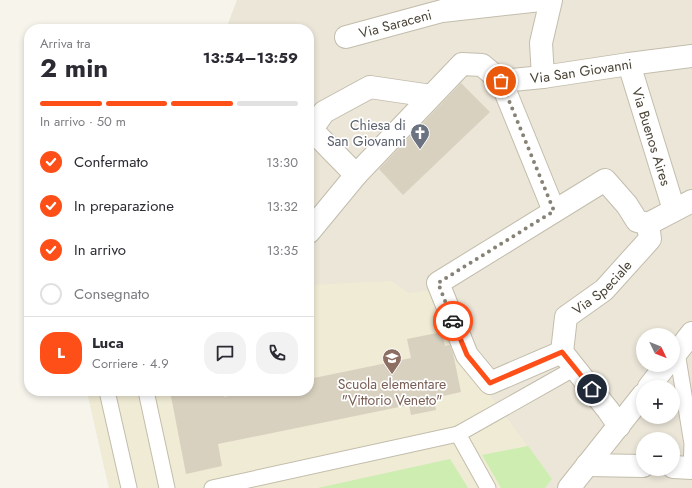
<!DOCTYPE html>
<html lang="it">
<meta charset="utf-8">
<style>
:root{--surface:#fff;--page:#f2f2f3;--text:#2b2b33;--muted:#7c7c81;--line:#e1e1e2;--accent:#ff4f19}
body{margin:0;font-family:Jost,sans-serif;background:var(--page);color:var(--text);height:100vh;display:flex;flex-direction:column;font-size:15px;white-space:nowrap}
*{box-sizing:border-box;margin:0}
p{font-size:13px;color:var(--muted)}
.icon{flex:none;width:22px;height:22px;fill:none;stroke:currentColor;stroke-width:2;stroke-linecap:round;stroke-linejoin:round}
.map{position:relative;flex:1;overflow:hidden}
.sheet{position:absolute;left:24px;top:24px;width:290px;height:372px;display:flex;flex-direction:column;background:var(--surface);border-radius:16px;box-shadow:0 2px 6px #0003}
.sheet>*{flex:none}
.needle{width:26px;rotate:133deg}
.fabs{position:absolute;left:636px;top:328px;display:grid;gap:8px}
.fabs a{display:grid;place-items:center;width:44px;height:44px;border-radius:50%;background:var(--surface);box-shadow:0 2px 6px #0003;font-size:20px}
.pin{position:absolute;display:grid;place-items:center;width:34px;height:34px;color:#fff;margin:-17px;border:2px solid #fff;border-radius:50%;box-shadow:0 1px 4px #0007}
.courier{position:absolute;display:grid;place-items:center;width:40px;height:40px;margin:-20px;border:3px solid #ff4f19;border-radius:50%;background:#fff;color:#222;box-shadow:0 1px 5px #0007}
.summary em{font-style:normal;font-weight:700}
.summary div{display:flex;flex-direction:column-reverse}
.summary{display:flex;align-items:center;justify-content:space-between;height:68px;padding:0 16px}
h1{font-size:26px;font-weight:700;line-height:30px}
.bar{display:grid;grid-template-columns:repeat(4,1fr);gap:6px 4px;align-content:center;height:48px;padding:0 16px}
.bar i{height:5px;border-radius:3px;background:var(--line)}
.bar .selected{background:var(--accent)}
.bar p{grid-column:span 4}
.line{display:flex;align-items:center;gap:10px;padding:0 16px;border-top:1px solid var(--line)}
.line div{flex:1}
.round{display:grid;place-items:center;flex:none;width:42px;height:42px;border-radius:16px;background:var(--page)}
ol{padding:0 16px;list-style:none}
li{display:flex;align-items:center;gap:12px;height:44px}
li p{margin-inline-start:auto}
li .icon{padding:4px;border-radius:50%;background:var(--accent);color:#fff;stroke-width:4}
li:last-child{color:var(--muted)}
li i{width:22px;height:22px;border:2px solid var(--line);border-radius:50%}
.map>svg:first-child{display:block}
</style>
<div class="map">
<svg width="692" height="488" viewBox="0 0 692 488">
<rect width="100%" height="100%" fill="#f6f4eb"/>
<path fill="#ebe6d8" fill-rule="evenodd" d="M237 0H692V488H109L87 391H309V29H226ZM643 335H673V365H643ZM643 387H673V417H643ZM643 439H673V469H643Z"/>
<path fill="#f0ebd4" d="M391 281 409 293 432 290 463 359 552 479 545 488H468L450 459 318 488H109L87 391H309V285Z"/>
<g fill="#cdedb1">
<path d="M528 446 552 479 545 488H501L482 455Z"/>
<path d="M450 459 468 488H318Z"/>
</g>
<g fill="#d9d1bf">
<path d="M461 83 490 112 403 195 379 169Z"/>
<path d="M442 332 445 346 450 345 453 353 461 392 434 398 436 410 411 415 409 405 218 444 222 466 186 474 170 391H223L224 397 251 391H309V379L411 358 407 339Z"/>
</g>
<g fill="none" stroke-linecap="round" stroke-linejoin="round">
<defs>
<g id="lane">
<path d="M677 352 692 444 691 468"/>
<path d="M107 391 129 488"/>
<path d="M146 391 167 488"/>
<path d="M458 434 488 488"/>
<path d="M212 488 458 434 575 368"/>
</g>
<g id="street">
<path id="s1" d="M346 37 442 11 541 0"/>
<path id="s2" d="M629 64 674 210"/>
<path d="M543 77 541 43 551 0"/>
<path d="M501 81 554 211"/>
<path d="M312 130 356 175"/>
<path d="M309 133 324 112 370 87 431 96"/>
<path id="s3" d="M309 232 356 175 462 64 482 65 501 81 543 77 629 64 692 56"/>
<path id="s4" d="M562 352 566 317 604 290 650 239 648 224"/>
<path d="M673 357 692 333"/>
<path d="M649 387 666 365"/>
<path d="M619 426 608 410 562 352 490 383 467 355 438 283 605 180 627 205 637 221 648 224 692 201"/>
<path d="M587 465 643 466"/>
<path d="M673 467 692 468"/>
<path d="M569 488 643 395"/>
</g>
</defs>
<use href="#lane" stroke="#c3bdac" stroke-width="17"/>
<use href="#street" stroke="#c3bdac" stroke-width="24"/>
<use href="#lane" stroke="#fff" stroke-width="15"/>
<use href="#street" stroke="#fff" stroke-width="22"/>
</g>
<g fill="none" stroke-linecap="round" stroke-linejoin="round">
<path stroke="#878276" stroke-width="4" stroke-dasharray="0 7.2" d="M453 321 438 283 554 211 501 81"/>
<path stroke="#ff4f19" stroke-width="5" d="M453 321 467 355 490 383 562 352 592 389"/>
</g>
<defs>
<symbol id="church-pin" viewBox="-11 -11 22 30"><path d="M0 17L-7.5 6A9.5 9.5 0 1 1 7.5 6Z" fill="#6b7280" stroke="#fff"/><path d="M-1.2-6h2.4v3.5h3.3v2.4h-3.3V6h-2.4V-.1h-3.3v-2.4h3.3Z" fill="#fff"/></symbol>
<symbol id="school-pin" viewBox="-11 -11 22 30"><path d="M0 17L-7.5 6A9.5 9.5 0 1 1 7.5 6Z" fill="#8d6e63" stroke="#fff"/><path d="M0-5L7-2L0 1L-7-2ZM-4 1L0 2.5L4 1V4Q0 6-4 4Z" fill="#fff"/></symbol>
</defs>
<g fill-rule="evenodd">
<use href="#church-pin" x="409" y="122" width="22" height="30"/>
<use href="#school-pin" x="381" y="347" width="22" height="30"/>
</g>
<g text-anchor="middle" dominant-baseline="central" stroke-width="3.5" stroke-linejoin="round" paint-order="stroke">
<g font-size="14" fill="#4b4537" stroke="#fff">
<text stroke="none"><textPath href="#s1" startOffset="51">Via Saraceni</textPath></text>
<text stroke="none"><textPath href="#s3" startOffset="353">Via San Giovanni</textPath></text>
<text stroke="none"><textPath href="#s2" startOffset="76">Via Buenos Aires</textPath></text>
<text stroke="none"><textPath href="#s4" startOffset="82">Via Speciale</textPath></text>
</g>
<g font-size="14" fill="#5b616d" stroke="#fff" text-anchor="end">
<text x="406" y="125">Chiesa di<tspan x="406" dy="16">San Giovanni</tspan></text>
</g>
<g font-size="14" fill="#785e54" stroke="#fff">
<text x="392" y="384">Scuola elementare<tspan x="392" dy="16">"Vittorio Veneto"</tspan></text>
</g>
</g>
</svg>
<div class="fabs">
<a><svg class="needle" viewBox="-14 -14 28 28"><path d="M0-13l5 13h-10z" fill="#e53935"/><path d="M0 13l5-13h-10z" fill="#7c7c81"/></svg></a>
<a>+</a>
<a>−</a>
</div>
<div class="pin" style="left:501px;top:81px;background:#ea580c"><svg class="icon" aria-label="bag" viewBox="0 0 24 24"><path d="M5 8h14l-1 12H6zM9 8a3 3 0 0 1 6 0"/></svg></div>
<div class="pin" style="left:592px;top:389px;background:#1f2937"><svg class="icon" aria-label="home" viewBox="0 0 24 24"><path d="M3 11l9-7 9 7M6 9v11h12V9"/></svg></div>
<div class="courier" style="left:453px;top:321px"><svg class="icon" aria-label="car" viewBox="0 0 24 24"><path d="M5 17H2v-5l4-1 3-4h7l3 4 3 1v5h-3M9 17h6M6 11h13"/><circle cx="7" cy="17" r="2"/><circle cx="17" cy="17" r="2"/></svg></div>
<section class="sheet">
<div class="summary"><div><h1>2 min</h1><p>Arriva tra</p></div><em>13:54–13:59</em></div>
<div class="bar"><i class="selected"></i><i class="selected"></i><i class="selected"></i><i></i><p>In arrivo · 50 m</p></div>
<ol>
<li><svg class="icon" aria-label="check" viewBox="0 0 24 24"><path d="M5 12l5 5 9-10"/></svg>Confermato<p>13:30</p></li>
<li><svg class="icon" aria-label="check" viewBox="0 0 24 24"><path d="M5 12l5 5 9-10"/></svg>In preparazione<p>13:32</p></li>
<li><svg class="icon" aria-label="check" viewBox="0 0 24 24"><path d="M5 12l5 5 9-10"/></svg>In arrivo<p>13:35</p></li>
<li><i></i>Consegnato</li>
</ol>
<div class="line" style="height:72px"><b class="round" style="background:var(--accent);color:#fff">L</b><div><b>Luca</b><p>Corriere · 4.9</p></div><a class="round"><svg class="icon" aria-label="chat" viewBox="0 0 24 24"><path d="M4 5h16v11H9l-5 4z"/></svg></a><a class="round"><svg class="icon" aria-label="phone" viewBox="0 0 24 24"><path d="M5 4h4l2 5-3 2q2 4 5 5l2-3 5 2v4C11 20 4 13 5 4z"/></svg></a></div>
</section>
</div>
